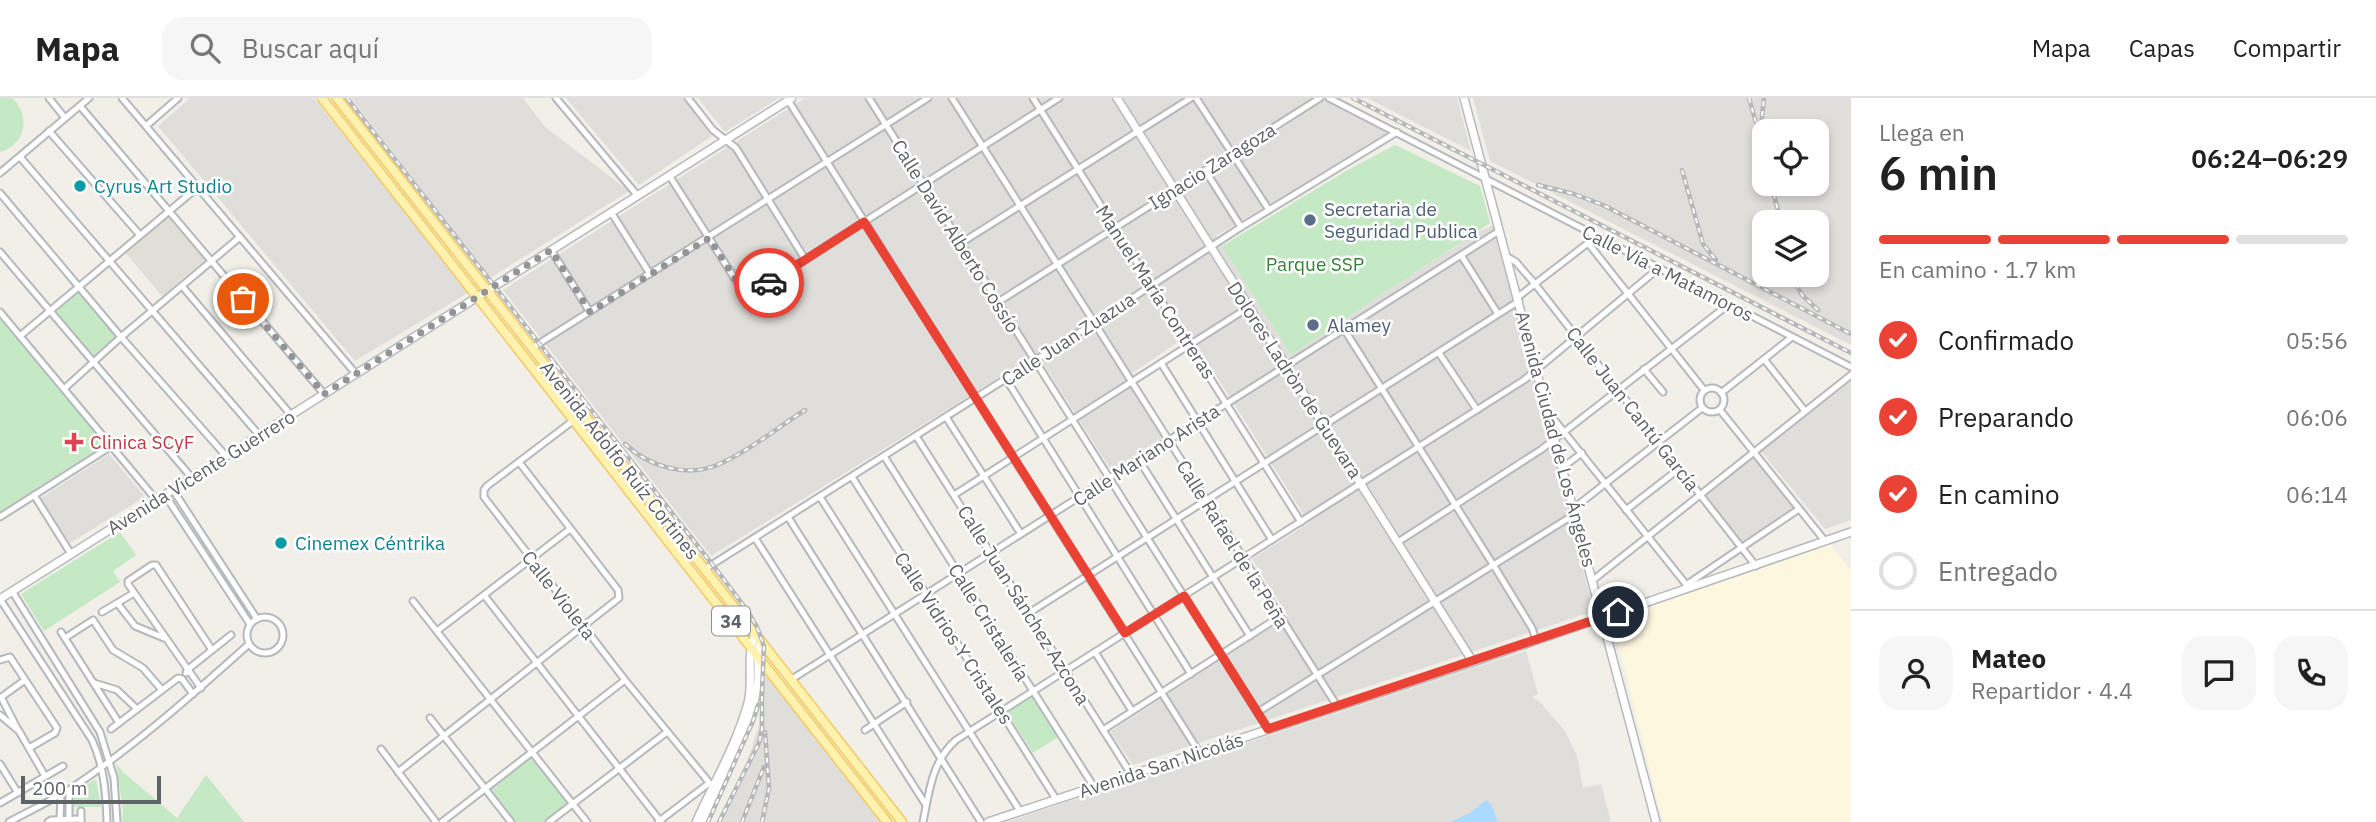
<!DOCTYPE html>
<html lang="es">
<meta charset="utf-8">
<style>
:root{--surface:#fff;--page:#f6f6f6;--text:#222;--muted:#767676;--line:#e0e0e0;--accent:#ea4335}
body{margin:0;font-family:"IBM Plex Sans",sans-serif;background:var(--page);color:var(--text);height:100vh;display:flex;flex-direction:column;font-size:26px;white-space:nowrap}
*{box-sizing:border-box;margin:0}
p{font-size:23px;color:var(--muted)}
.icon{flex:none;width:38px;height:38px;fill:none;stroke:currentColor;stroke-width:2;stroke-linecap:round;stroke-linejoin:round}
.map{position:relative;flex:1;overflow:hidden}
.side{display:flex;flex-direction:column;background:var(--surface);width:525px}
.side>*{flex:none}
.buttons{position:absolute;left:1752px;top:21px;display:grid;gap:14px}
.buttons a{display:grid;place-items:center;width:77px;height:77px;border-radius:14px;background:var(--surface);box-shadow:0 4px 10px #0003;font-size:35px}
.scale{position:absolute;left:21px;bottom:18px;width:140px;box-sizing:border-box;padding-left:7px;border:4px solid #5f6368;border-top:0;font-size:19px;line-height:24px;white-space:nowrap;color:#5f6368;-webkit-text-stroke:5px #fff;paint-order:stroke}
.pin{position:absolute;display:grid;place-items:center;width:60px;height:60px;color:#fff;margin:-30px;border:4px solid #fff;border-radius:50%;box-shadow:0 2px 7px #0007}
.courier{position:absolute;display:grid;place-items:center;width:70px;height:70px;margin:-35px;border:5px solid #ea4335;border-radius:50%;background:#fff;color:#222;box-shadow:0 2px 9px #0007}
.headline em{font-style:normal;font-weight:600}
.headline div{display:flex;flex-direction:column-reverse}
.headline{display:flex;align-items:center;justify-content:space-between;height:119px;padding:0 28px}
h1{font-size:46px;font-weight:600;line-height:52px}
.bar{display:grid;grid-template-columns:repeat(4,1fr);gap:10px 7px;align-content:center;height:84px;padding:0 28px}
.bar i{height:9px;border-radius:5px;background:var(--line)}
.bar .active{background:var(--accent)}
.bar p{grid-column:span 4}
.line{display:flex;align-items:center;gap:18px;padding:0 28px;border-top:2px solid var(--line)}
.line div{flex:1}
.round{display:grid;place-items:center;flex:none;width:74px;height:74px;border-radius:21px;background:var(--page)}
ol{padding:0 28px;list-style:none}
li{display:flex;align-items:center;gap:21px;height:77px}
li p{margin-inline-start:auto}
li .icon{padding:7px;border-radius:50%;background:var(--accent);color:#fff;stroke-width:4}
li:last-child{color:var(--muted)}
li i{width:38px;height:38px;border:4px solid var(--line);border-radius:50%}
header{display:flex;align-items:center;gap:42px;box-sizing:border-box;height:98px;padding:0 35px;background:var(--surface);border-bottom:2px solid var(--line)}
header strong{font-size:33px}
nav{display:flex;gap:38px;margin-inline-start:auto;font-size:24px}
.search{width:490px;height:63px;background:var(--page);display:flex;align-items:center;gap:18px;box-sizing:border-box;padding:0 24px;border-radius:21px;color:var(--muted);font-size:26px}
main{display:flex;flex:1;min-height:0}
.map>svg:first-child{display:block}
</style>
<header>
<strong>Mapa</strong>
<div class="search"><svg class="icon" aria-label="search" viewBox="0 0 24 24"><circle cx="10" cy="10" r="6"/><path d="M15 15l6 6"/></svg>Buscar aquí</div>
<nav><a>Mapa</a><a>Capas</a><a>Compartir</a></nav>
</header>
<main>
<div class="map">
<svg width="1851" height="724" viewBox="0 0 1851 724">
<rect width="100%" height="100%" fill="#f1efe8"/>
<path fill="#fef7e0" d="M1830 446 1851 473V724H1663L1612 522Z"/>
<g fill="#e0deda" fill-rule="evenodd">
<path d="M190 0H314L469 194 355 263 158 28Z"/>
<path d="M351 0H523L545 29 629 93 490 180Z"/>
<path d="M566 0H683L712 38 639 87Z"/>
<path d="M698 0H779L725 34Z"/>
<path d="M805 0H1323L1387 35 1216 138 1291 257 1477 134 1494 127 1594 513 1133 667 1110 634 1288 518 1252 461 1309 425 1190 236 1125 280 1162 340 1111 372 1037 256 711 458 503 192Z"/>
<path d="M1367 0H1457L1471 53Z"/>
<path d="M1473 0H1851V247L1490 63ZM1764 33H1816V86H1764ZM1764 124H1816V177H1764Z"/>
<path d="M1851 283V422L1825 431 1761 353Z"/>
<path d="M109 356 145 399 70 445 41 400Z"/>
<path d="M1753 358 1795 411 1744 447 1704 396Z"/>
<path d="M1526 553 1538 596 1532 599 1539 603 1565 633 1577 658 1583 690 1601 686 1611 724H1006Z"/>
<path d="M770 578 884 724H718L747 664 759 627 763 580Z"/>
</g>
<path fill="#e1ded6" d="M167 118 205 162 162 198 125 154Z"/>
<g fill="#c5e8c5">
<path d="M0 0H12C31 17 26 47 0 54Z"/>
<path d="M1395 47 1480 88 1490 125 1291 257 1222 148 1346 73Z"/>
<path d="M79 190 118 238 92 260 52 213Z"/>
<path d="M0 221 106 346 0 414Z"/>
<path d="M120 434 136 457 113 473 120 484 44 533 21 496Z"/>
<path d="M1031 598 1035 599 1060 638 1033 655 1008 616V613Z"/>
<path d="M531 659 568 705 544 724H514L489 693Z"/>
<path d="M116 665 123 674 177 720 206 677 244 724H122L123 711Z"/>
<path d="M96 681 101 709H74L73 695Z"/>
</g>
<path fill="#aadaff" d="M1486 702 1491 706 1498 724H1450L1470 715Z"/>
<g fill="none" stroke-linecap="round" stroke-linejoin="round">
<defs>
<g id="street">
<path d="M49 0 65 20"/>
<path d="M122 0 356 276"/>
<path d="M556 0 637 97"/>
<path d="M688 0 713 32 736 50 805 161"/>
<path d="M869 0 1268 631"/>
<path d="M952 0 1337 608"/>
<path d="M1033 0 1301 424"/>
<path d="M1196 0 1269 112"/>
<path d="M1329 0 1851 269"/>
<path d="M788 2 1199 654"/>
<path d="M80 8 324 296"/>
<path d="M146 28 178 0"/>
<path d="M49 33 139 136"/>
<path d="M20 59 259 337"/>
<path d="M1205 72 1241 129"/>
<path d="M0 75 89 0"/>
<path d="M669 77 735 181 745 196 749 197 1059 0"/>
<path d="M0 95 121 239 226 358"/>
<path d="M611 114 650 176"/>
<path d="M961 145 1191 0"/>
<path d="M1588 145 1704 292"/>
<path d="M551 152 590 214"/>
<path d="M0 154 192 380"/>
<path d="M1461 157 1498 216"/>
<path d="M1506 158 1516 164 1535 186 1756 468"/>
<path d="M182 188 291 317"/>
<path d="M1518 199 1588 145 1589 142"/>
<path d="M998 204 1320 0"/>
<path d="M0 214 157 403"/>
<path d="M1344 231 1494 468 1532 530 1536 542"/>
<path d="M20 238 198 89"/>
<path d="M532 250 928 0"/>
<path d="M1439 255 1477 312"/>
<path d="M1764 261 1805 313"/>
<path d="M1161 265 1272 442"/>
<path d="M1644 271 1663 294"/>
<path d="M1006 281 1191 576"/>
<circle cx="1712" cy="302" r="12"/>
<path d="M65 290 121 239 240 139"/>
<path d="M1721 295 1792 239"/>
<path d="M1720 312 1825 443"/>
<path d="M1548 314 1689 490"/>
<path d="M946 319 1021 436"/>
<path d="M574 322 487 388 484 392V399L625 582 712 688"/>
<path d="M916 338 1131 676"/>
<path d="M884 358 1094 689"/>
<path d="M1139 362 1250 538"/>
<path d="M1563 369 1582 355"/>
<path d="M852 379 1056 701"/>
<path d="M173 392 257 521"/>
<path d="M34 397 71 456"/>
<path d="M165 397 250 526"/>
<path d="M954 397 1249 209"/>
<path d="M820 399 1020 713"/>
<path d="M1574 410 1702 310"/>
<path d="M1626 412 1680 370"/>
<path d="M0 419 113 347"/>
<path d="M788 419 981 724"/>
<path d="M755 440 926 707"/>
<path d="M1398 444 1542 351 1728 207"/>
<path d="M705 471 1094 225 1241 129 1397 34"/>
<path d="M1593 482 1851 277"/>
<path d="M1686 487 1799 411"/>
<path d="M12 493 100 634 114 680 117 724"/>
<path d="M484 497 661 724"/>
<path d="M0 501 92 642C104 668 106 695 107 724"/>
<path d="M413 503 587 724"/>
<path d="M118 506 135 528 164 540"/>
<path d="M102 514 134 495"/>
<path d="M1029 515 1519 203"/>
<circle cx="265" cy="537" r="18"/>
<path d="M437 533 570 431"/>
<path d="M61 534 119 625"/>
<path d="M65 540 93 522 113 552 143 570 162 592"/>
<path d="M1095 554 1132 613"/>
<path d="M0 562 10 559 57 630 55 635 29 650"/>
<path d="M186 575 187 572 231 537"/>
<path d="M792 581 1499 133"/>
<path d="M94 585 117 592 137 611"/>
<path d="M201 590 128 486V483L152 467H156L212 552"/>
<path d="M1 599 17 630"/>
<path d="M0 600 25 582"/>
<path d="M1258 614 1575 416"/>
<path d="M0 617 19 633 45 678"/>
<path d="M430 620 511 724"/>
<path d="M111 631 178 580 182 581 193 596"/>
<path d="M865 632 907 604"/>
<path d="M1103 632 1279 519"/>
<path d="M381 651 436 724"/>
<path d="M0 666 18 695"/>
<path d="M398 674 619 500 618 492 519 364"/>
<path d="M69 692V721"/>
<path d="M0 705 63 668"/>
<path d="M60 721 61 696"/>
<path d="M9 724C29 713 51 703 70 691 134 649 192 597 249 546"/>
<path d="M48 724 51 722 81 721"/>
<path d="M81 724V713"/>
<path d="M442 724 625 582"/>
<path d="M549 724 667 634"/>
<path d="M658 724 708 686"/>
<path d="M923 724C929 694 932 663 956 642L1524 282 1659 170"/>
</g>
<g id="secondary">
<path d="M1117 0 1473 564"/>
<path d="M1464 0 1656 724"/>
<path d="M0 501 792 0"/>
<path d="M696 724C713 687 738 643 748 605 754 582 745 556 756 535"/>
<path d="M702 724 753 612 758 582V552L761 542"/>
<path d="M988 724 1473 564 1851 434"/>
</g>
<g id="primary">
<path d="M322 0 887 724"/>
<path d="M337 0 902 724"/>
</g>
</defs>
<use href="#street" stroke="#b5b8bc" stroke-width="9"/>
<use href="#secondary" stroke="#b6babf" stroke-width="10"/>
<use href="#primary" stroke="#f2c960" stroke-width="11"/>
<use href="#street" stroke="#fff" stroke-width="5"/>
<use href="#secondary" stroke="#fff" stroke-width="7"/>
<use href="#primary" stroke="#fff2af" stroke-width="8"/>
<defs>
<g id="rail">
<path d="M347 0 712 466 747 512 757 529 764 548 762 593V631L759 645 719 724"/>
<path d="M1353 0 1851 255"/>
<path d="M1749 0 1764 53"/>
<path d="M1761 28 1764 0"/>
<path d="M1682 72 1703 146 1716 162"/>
<path d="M1771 86 1781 124"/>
<path d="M1538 87 1574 96 1603 107 1851 236"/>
<path d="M1791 177 1802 197 1818 212"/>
<path d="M625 346C648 368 686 380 717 367 748 354 777 330 805 312"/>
<path d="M708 724 753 623 758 607"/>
<path d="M742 724 764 669"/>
<path d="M762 724 769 690 765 634"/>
</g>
</defs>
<use href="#rail" stroke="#b6b7b8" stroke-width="4.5"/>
<use href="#rail" stroke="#fff" stroke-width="2" stroke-dasharray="5" stroke-linecap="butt"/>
</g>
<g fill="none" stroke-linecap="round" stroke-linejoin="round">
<path stroke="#929495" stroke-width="7" stroke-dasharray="0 12.6" d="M243 201 324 296 551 152 590 214 709 140 745 196H751L769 185"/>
<path stroke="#ea4335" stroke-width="9" d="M769 185 864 124 1125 535 1184 498 1268 631 1618 514"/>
</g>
<g fill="#0f9aa8" stroke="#fff" stroke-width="2.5">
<circle cx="80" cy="88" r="7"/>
<circle cx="281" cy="445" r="7"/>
</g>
<g fill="#5c6f8a" stroke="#fff" stroke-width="2.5">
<circle cx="1310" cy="122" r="7"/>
<circle cx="1313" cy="227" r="7"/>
</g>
<path fill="#e0444e" stroke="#fff" stroke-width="2.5" d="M70.5 333.5h7v7h7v7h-7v7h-7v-7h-7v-7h7z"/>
<g text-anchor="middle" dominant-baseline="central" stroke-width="5" stroke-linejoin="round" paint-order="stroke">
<rect fill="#fff" stroke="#8f9295" stroke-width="2" x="712" y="508.5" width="38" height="29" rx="5"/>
<g font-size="18" font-weight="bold" fill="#5f6368">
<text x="731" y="523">34</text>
</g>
<g font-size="19" fill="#5f6368" stroke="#fff">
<text transform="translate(1212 68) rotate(-32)">Ignacio Zaragoza</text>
<text transform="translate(956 138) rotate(58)">Calle David Alberto Cossío</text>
<text transform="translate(1668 175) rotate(27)">Calle Vía a Matamoros</text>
<text transform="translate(1156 194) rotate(57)">Manuel María Contreras</text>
<text transform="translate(1068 241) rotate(-33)">Calle Juan Zuazua</text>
<text transform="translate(1295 282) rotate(57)">Dolores Ladròn de Guevara</text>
<text transform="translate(1633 311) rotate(52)">Calle Juan Cantú García</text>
<text transform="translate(1556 341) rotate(75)">Avenida Ciudad de Los Ángeles</text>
<text transform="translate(1146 357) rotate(-33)">Calle Mariano Arista</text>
<text transform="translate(620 362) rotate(52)">Avenida Adolfo Ruíz Cortines</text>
<text transform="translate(201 374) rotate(-32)">Avenida Vicente Guerrero</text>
<text transform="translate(1233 446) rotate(58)">Calle Rafael de la Peña</text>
<text transform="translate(559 497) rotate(52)">Calle Violeta</text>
<text transform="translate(1024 507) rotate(58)">Calle Juan Sánchez Azcona</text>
<text transform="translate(989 524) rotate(58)">Calle Cristalería</text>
<text transform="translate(954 540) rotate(57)">Calle Vidrios Y Cristales</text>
<text transform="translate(1161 667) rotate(-18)">Avenida San Nicolás</text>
</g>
<g font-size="19" fill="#0d838f" stroke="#fff" text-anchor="start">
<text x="94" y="88">Cyrus Art Studio</text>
<text x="295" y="445">Cinemex Céntrika</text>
</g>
<g font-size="19" fill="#4e5e75" stroke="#fff" text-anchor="start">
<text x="1324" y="111">Secretaria de<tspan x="1324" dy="22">Seguridad Publica</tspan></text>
<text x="1327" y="227">Alamey</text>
</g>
<g font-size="19" fill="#348238" stroke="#fff">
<text x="1315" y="166">Parque SSP</text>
</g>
<g font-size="19" fill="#be3a42" stroke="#fff" text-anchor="start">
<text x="90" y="344">Clinica SCyF</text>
</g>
</g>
</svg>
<div class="buttons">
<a><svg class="icon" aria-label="locate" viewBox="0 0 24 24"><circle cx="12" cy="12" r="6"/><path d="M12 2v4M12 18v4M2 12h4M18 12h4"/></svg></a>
<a><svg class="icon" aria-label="layers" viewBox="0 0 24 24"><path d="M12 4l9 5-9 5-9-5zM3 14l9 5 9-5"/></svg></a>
</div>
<div class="scale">200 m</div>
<div class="pin" style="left:243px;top:201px;background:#ea580c"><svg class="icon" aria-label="bag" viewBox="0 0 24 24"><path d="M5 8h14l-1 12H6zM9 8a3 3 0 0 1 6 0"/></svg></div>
<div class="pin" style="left:1618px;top:514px;background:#1f2937"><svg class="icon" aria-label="home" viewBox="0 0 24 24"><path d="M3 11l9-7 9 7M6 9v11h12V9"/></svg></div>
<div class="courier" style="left:769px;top:185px"><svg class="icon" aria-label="car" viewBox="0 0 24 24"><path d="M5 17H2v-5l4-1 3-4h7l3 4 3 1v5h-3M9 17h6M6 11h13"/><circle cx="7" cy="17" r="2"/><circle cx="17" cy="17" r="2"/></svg></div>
</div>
<section class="side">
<div class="headline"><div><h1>6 min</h1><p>Llega en</p></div><em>06:24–06:29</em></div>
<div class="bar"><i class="active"></i><i class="active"></i><i class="active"></i><i></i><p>En camino · 1.7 km</p></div>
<ol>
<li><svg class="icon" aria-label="check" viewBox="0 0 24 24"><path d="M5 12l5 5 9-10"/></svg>Confirmado<p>05:56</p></li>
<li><svg class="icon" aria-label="check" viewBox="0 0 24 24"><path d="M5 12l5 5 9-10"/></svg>Preparando<p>06:06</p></li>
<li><svg class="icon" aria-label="check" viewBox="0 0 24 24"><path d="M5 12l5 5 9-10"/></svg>En camino<p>06:14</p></li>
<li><i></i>Entregado</li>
</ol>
<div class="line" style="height:126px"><a class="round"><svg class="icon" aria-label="person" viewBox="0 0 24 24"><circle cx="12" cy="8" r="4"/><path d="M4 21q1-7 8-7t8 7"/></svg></a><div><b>Mateo</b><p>Repartidor · 4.4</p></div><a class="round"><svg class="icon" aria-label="chat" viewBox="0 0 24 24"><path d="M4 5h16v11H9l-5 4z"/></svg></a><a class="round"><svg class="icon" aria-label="phone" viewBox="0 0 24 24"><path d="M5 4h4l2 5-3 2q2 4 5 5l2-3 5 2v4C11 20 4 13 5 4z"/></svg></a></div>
</section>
</main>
